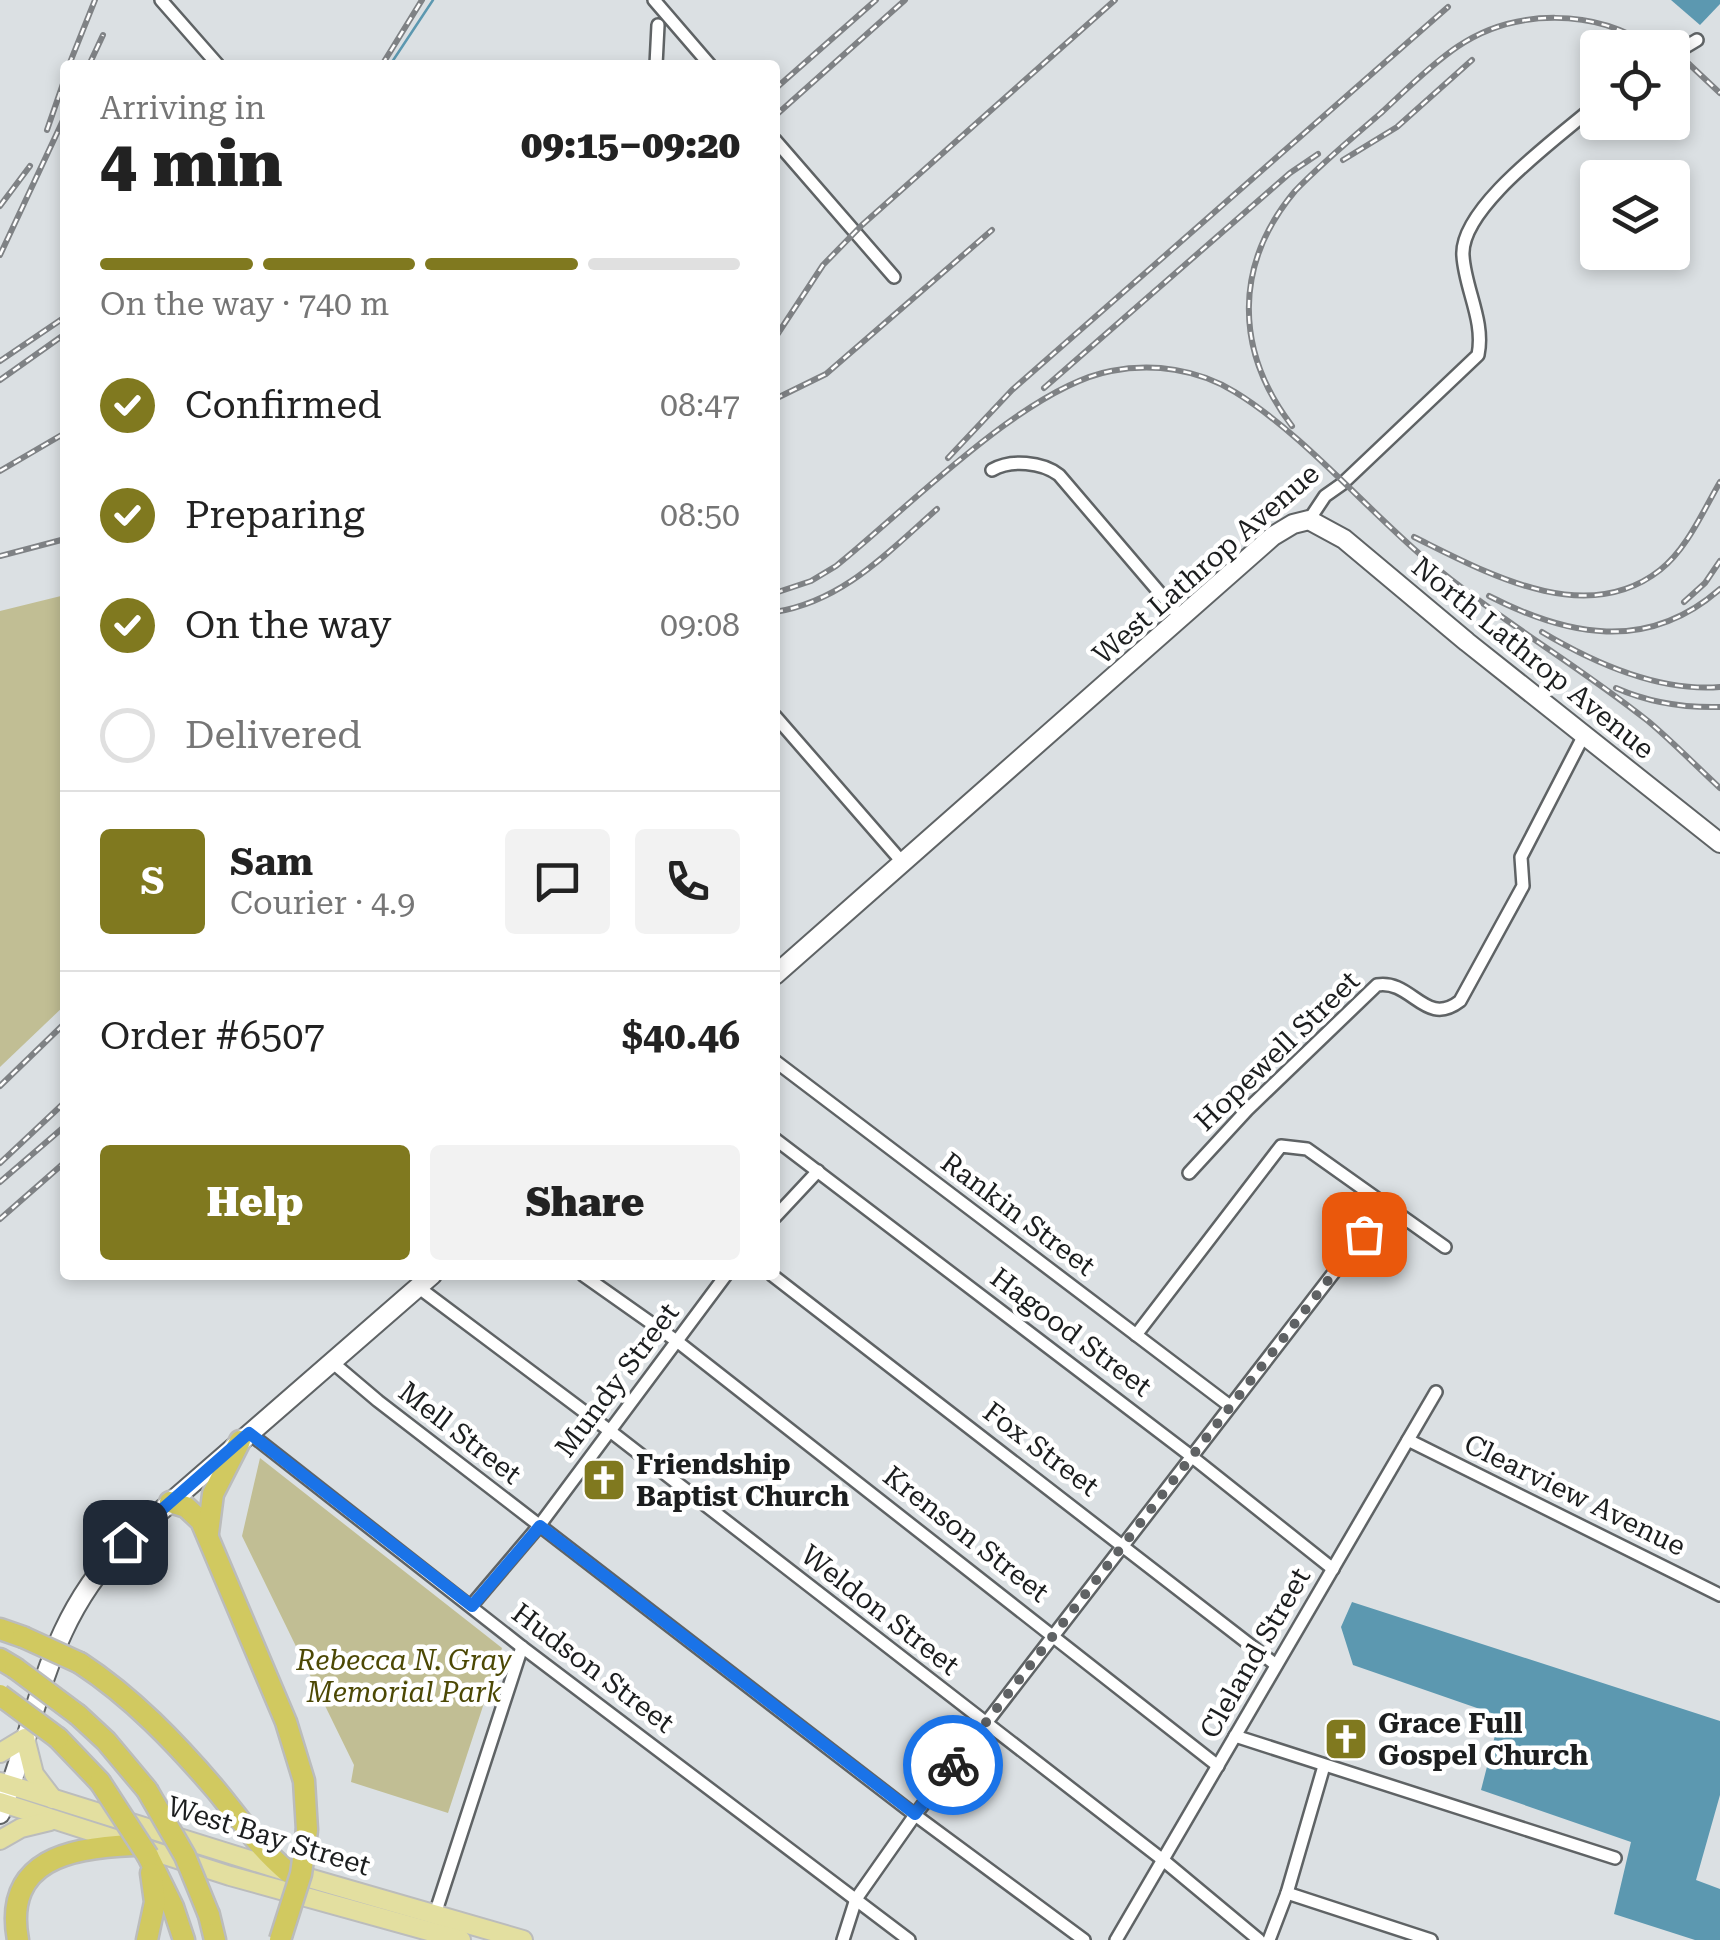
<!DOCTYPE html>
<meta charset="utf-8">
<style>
:root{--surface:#fff;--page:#f2f2f2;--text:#222;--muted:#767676;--line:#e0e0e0;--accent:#80791f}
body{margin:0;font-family:"Roboto Serif",serif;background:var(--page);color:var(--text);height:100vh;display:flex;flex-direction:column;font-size:38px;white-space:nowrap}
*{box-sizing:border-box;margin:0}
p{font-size:32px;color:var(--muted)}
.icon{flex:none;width:55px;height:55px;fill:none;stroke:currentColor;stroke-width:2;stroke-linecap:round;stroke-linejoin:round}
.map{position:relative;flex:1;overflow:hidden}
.details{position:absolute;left:60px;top:60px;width:720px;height:1220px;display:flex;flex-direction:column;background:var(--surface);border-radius:10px;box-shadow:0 5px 15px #0003}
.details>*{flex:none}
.fabs{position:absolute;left:1580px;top:30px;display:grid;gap:20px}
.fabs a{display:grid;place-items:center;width:110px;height:110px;border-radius:10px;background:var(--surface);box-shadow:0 5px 15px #0003;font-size:50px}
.pin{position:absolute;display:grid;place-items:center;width:85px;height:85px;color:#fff;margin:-42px;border-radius:20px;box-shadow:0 5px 15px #0006}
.courier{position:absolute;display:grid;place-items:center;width:100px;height:100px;margin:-50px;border:8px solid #1a73e8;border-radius:50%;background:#fff;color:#222;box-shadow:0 2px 12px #0007}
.overview em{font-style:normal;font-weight:800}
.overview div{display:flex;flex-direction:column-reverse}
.overview{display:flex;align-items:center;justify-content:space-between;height:170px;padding:0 40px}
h1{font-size:65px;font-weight:800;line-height:75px}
.bar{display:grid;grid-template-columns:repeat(4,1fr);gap:15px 10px;align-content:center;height:120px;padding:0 40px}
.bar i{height:12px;border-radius:8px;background:var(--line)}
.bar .on{background:var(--accent)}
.bar p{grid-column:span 4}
.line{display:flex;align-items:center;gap:25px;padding:0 40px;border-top:2px solid var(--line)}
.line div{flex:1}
.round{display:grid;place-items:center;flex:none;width:105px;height:105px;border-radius:10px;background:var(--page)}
ol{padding:0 40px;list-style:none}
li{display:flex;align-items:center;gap:30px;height:110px}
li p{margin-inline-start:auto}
li .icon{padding:10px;border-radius:50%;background:var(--accent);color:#fff;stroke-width:4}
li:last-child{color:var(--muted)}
li i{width:55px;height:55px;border:5px solid var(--line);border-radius:50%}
.button{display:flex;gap:20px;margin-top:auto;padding:20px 40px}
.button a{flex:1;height:115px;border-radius:10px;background:var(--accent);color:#fff;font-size:40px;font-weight:800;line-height:115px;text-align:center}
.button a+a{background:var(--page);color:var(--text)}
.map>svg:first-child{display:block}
</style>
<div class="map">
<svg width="1720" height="1940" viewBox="0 0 1720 1940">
<rect width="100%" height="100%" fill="#dbe0e3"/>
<g fill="#c1be94">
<path d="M65 595V1005L0 1067V611Z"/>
<path d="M260 1458 502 1648 448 1813 351 1782 354 1765 242 1536Z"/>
</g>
<g fill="#5c98b0">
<path d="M1671 0H1720V4L1700 25Z"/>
<path d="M1352 1602 1720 1721V1795L1696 1880 1720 1889V1940H1695L1614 1914 1631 1842 1481 1790 1500 1716 1353 1665 1341 1627Z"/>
</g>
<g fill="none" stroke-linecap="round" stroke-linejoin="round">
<path stroke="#5c98b0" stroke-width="2.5" d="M390 65 433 0"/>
<defs>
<g id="street">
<path d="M161 0 218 65"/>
<path d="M654 0 710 65"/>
<path d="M1672 55 1697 40"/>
<path d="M656 65 658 25"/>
<path d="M775 140 894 277"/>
<path d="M992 470C1011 459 1042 462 1059 475L1182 619"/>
<path d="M1309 520 1325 496 1342 484 1478 355C1485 321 1465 289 1463 256 1459 207 1562 135 1598 103"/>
<path d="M775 716 903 863"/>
<path d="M775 1061 1230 1406"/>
<path d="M775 1139 1191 1456 1333 1569"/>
<path d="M1189 1173 1247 1110 1377 985C1412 979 1425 1028 1460 1001L1523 886 1521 857 1584 735"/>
<path d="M775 1217 818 1171"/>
<path d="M583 1275 678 1342 1218 1766"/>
<path d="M772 1275 1276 1665"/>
<path d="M418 1287 610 1431 1163 1860 1259 1940"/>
<path d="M1136 1335 1281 1146 1307 1149 1445 1247"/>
<path d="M332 1362 378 1401 915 1815 1084 1940"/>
<path d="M249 1433 522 1647 909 1940"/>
<path d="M1408 1440 1720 1595"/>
<path d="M471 1606 539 1526 726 1275"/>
<path d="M1235 1736 1615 1858"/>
<path d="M1287 1893 1431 1940"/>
<path d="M435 1914 522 1647"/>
<path d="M843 1940 856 1899 915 1815 1386 1205"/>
<path d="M1116 1940 1436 1392"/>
<path d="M1269 1940 1287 1893 1324 1766"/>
</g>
<g id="secondary">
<path d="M775 975 1273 536 1293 524 1309 520 1344 539 1467 642 1720 843"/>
<path d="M0 1814C41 1712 43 1626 125 1542L432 1275"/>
</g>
<g id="primary">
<path d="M0 1753 25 1738 34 1774 53 1799"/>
<path d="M0 1782 288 1872 523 1940"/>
<path d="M0 1802 230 1876 461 1940"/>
<path d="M0 1840 21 1828 50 1821"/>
</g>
<g id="highway">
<path d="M170 1502 186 1507 201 1521 286 1722 304 1781 307 1830"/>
<path d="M208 1533 213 1494 240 1441"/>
<path d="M0 1629 23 1637"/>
<path d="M0 1659 15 1668"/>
<path d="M80 1663C132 1697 176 1743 216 1790 240 1819 259 1848 288 1872"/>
<path d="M78 1715 106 1741 147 1790"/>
<path d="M58 1738 100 1782"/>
<path d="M148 1856 173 1907 184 1940"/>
<path d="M209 1915 215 1940"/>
<path d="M18 1940C3 1859 72 1847 134 1845"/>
<path d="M147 1940 155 1902 151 1873"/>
</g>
</defs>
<use href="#street" stroke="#5f6365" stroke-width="16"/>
<use href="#secondary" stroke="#5f6365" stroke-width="22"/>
<use href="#primary" stroke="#bbbcbc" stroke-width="22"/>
<use href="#highway" stroke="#bbbcbc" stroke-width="25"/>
<use href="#street" stroke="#fff" stroke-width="11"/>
<use href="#secondary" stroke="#fff" stroke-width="18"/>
<use href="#primary" stroke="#e3dfa0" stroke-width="18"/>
<use href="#highway" stroke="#d1c960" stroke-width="20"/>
<defs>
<g id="rail">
<path d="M1672 48 1720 93"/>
<path d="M69 65 95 0"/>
<path d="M89 65 103 35"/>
<path d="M382 65 422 0"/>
<path d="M775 89 876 0"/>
<path d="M775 116 905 0"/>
<path d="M47 130 65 78"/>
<path d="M1343 160 1397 127 1472 60"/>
<path d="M0 206 30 166"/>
<path d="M0 255 65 116"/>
<path d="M775 338 823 265 862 225 1115 0"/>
<path d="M0 361 65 317"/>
<path d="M0 380 65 334"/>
<path d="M1044 388 1290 173 1318 154"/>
<path d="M775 399 826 374 992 230"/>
<path d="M1292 426C1234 350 1234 264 1295 191 1322 163 1352 138 1381 113 1405 91 1429 66 1457 47 1514 8 1596 8 1653 48"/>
<path d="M948 458 1012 390 1448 7"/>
<path d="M0 471 65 433"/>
<path d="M1414 537C1485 572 1585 629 1660 570 1687 549 1703 511 1720 482"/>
<path d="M0 556 65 539"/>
<path d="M775 593 811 581 836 566C906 510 1025 387 1111 371 1153 363 1198 369 1235 392 1299 431 1363 505 1422 556 1494 617 1575 663 1648 721 1673 742 1696 766 1720 788"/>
<path d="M1489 596C1567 636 1647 653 1720 589"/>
<path d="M1684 602 1705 583 1720 561"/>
<path d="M775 612C843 601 887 553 937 509"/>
<path d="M1542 632C1594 663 1658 692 1720 687"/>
<path d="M1616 688C1650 703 1683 708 1720 707"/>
<path d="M0 1086 65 1023"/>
<path d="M0 1163 65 1102"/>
<path d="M0 1182 65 1126"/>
<path d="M0 1219 65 1162"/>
</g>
</defs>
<use href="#rail" stroke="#7f8285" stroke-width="6"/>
<use href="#rail" stroke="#fff" stroke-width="2.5" stroke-dasharray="8" stroke-linecap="butt"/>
<defs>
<g id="highway-bridge">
<path d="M23 1637 80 1663"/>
<path d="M15 1668 78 1715"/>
<path d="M0 1695 58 1738"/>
<path d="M100 1782 148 1856"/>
<path d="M147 1790 185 1856 209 1915"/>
<path d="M280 1940 301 1874 307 1830"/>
</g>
</defs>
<use href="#highway-bridge" stroke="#bbbcbc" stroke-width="25" stroke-linecap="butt"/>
<use href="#highway-bridge" stroke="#d1c960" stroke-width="20"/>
</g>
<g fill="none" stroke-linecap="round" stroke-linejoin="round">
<path stroke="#5f6264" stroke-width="10" stroke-dasharray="0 18" d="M953 1765 1364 1234"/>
<path stroke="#1a73e8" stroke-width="12" d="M125 1542 249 1433 472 1606 540 1526 915 1814 953 1765"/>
</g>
<defs>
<symbol id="church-square" viewBox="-11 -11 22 22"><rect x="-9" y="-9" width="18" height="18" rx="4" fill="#80791f" stroke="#fff"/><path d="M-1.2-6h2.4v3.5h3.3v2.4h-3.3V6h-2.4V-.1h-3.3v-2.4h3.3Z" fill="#fff"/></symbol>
</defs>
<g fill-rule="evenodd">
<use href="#church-square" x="579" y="1455" width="50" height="50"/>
<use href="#church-square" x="1321" y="1714" width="50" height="50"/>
</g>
<g text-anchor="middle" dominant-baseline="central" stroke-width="9" stroke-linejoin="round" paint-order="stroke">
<g font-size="28" fill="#1c1e1f" stroke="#fff">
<text transform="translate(1206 564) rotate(-41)">West Lathrop Avenue</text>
<text transform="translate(1533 658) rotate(39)">North Lathrop Avenue</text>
<text transform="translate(1277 1051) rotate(-44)">Hopewell Street</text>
<text transform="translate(1018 1214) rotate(37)">Rankin Street</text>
<text transform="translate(1071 1332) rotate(37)">Hagood Street</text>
<text transform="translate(617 1380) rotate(-53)">Mundy Street</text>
<text transform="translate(460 1433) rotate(38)">Mell Street</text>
<text transform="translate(1041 1449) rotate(37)">Fox Street</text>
<text transform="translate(1575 1495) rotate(26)">Clearview Avenue</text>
<text transform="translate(966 1534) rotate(38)">Krenson Street</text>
<text transform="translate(880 1610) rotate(38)">Weldon Street</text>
<text transform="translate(1255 1653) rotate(-60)">Cleland Street</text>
<text transform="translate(593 1668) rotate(37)">Hudson Street</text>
<text transform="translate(269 1836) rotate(17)">West Bay Street</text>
</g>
<g font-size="28" font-weight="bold" fill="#1c1e1f" stroke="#fff" text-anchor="start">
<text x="636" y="1464">Friendship<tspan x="636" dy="32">Baptist Church</tspan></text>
<text x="1378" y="1723">Grace Full<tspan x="1378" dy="32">Gospel Church</tspan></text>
</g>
<g font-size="28" font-style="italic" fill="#4c4804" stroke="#fff">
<text x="404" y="1660">Rebecca N. Gray<tspan x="404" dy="32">Memorial Park</tspan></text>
</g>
</g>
</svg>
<div class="fabs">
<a><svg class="icon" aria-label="locate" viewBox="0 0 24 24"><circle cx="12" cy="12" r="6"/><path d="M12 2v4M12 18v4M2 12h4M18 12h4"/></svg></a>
<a><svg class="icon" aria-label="layers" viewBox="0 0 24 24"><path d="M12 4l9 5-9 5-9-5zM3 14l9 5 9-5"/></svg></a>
</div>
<div class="pin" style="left:1364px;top:1234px;background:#ea580c"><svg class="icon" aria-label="bag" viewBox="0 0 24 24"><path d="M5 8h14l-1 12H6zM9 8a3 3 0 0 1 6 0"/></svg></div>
<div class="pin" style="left:125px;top:1542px;background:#1f2937"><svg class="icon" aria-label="home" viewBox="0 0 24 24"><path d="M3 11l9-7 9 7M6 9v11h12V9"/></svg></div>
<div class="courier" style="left:953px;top:1765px"><svg class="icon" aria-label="bike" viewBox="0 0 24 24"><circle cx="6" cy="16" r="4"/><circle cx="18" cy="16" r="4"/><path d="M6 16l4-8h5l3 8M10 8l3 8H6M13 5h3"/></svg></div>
<section class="details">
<div class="overview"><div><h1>4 min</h1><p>Arriving in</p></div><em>09:15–09:20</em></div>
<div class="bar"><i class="on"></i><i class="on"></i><i class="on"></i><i></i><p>On the way · 740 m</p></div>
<ol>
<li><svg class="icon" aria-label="check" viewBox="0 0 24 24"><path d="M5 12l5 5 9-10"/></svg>Confirmed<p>08:47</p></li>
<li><svg class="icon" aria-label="check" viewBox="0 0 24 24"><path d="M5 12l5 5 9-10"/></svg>Preparing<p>08:50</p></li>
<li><svg class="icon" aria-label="check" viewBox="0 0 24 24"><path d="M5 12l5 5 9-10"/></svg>On the way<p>09:08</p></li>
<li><i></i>Delivered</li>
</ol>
<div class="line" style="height:180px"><b class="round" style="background:var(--accent);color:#fff">S</b><div><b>Sam</b><p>Courier · 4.9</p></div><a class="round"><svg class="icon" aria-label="chat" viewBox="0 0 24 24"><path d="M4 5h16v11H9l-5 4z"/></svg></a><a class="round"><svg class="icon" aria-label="phone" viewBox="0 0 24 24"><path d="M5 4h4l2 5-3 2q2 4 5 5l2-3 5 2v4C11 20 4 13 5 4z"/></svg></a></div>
<div class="line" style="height:130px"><div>Order #6507</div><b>$40.46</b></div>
<div class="button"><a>Help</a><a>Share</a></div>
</section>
</div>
